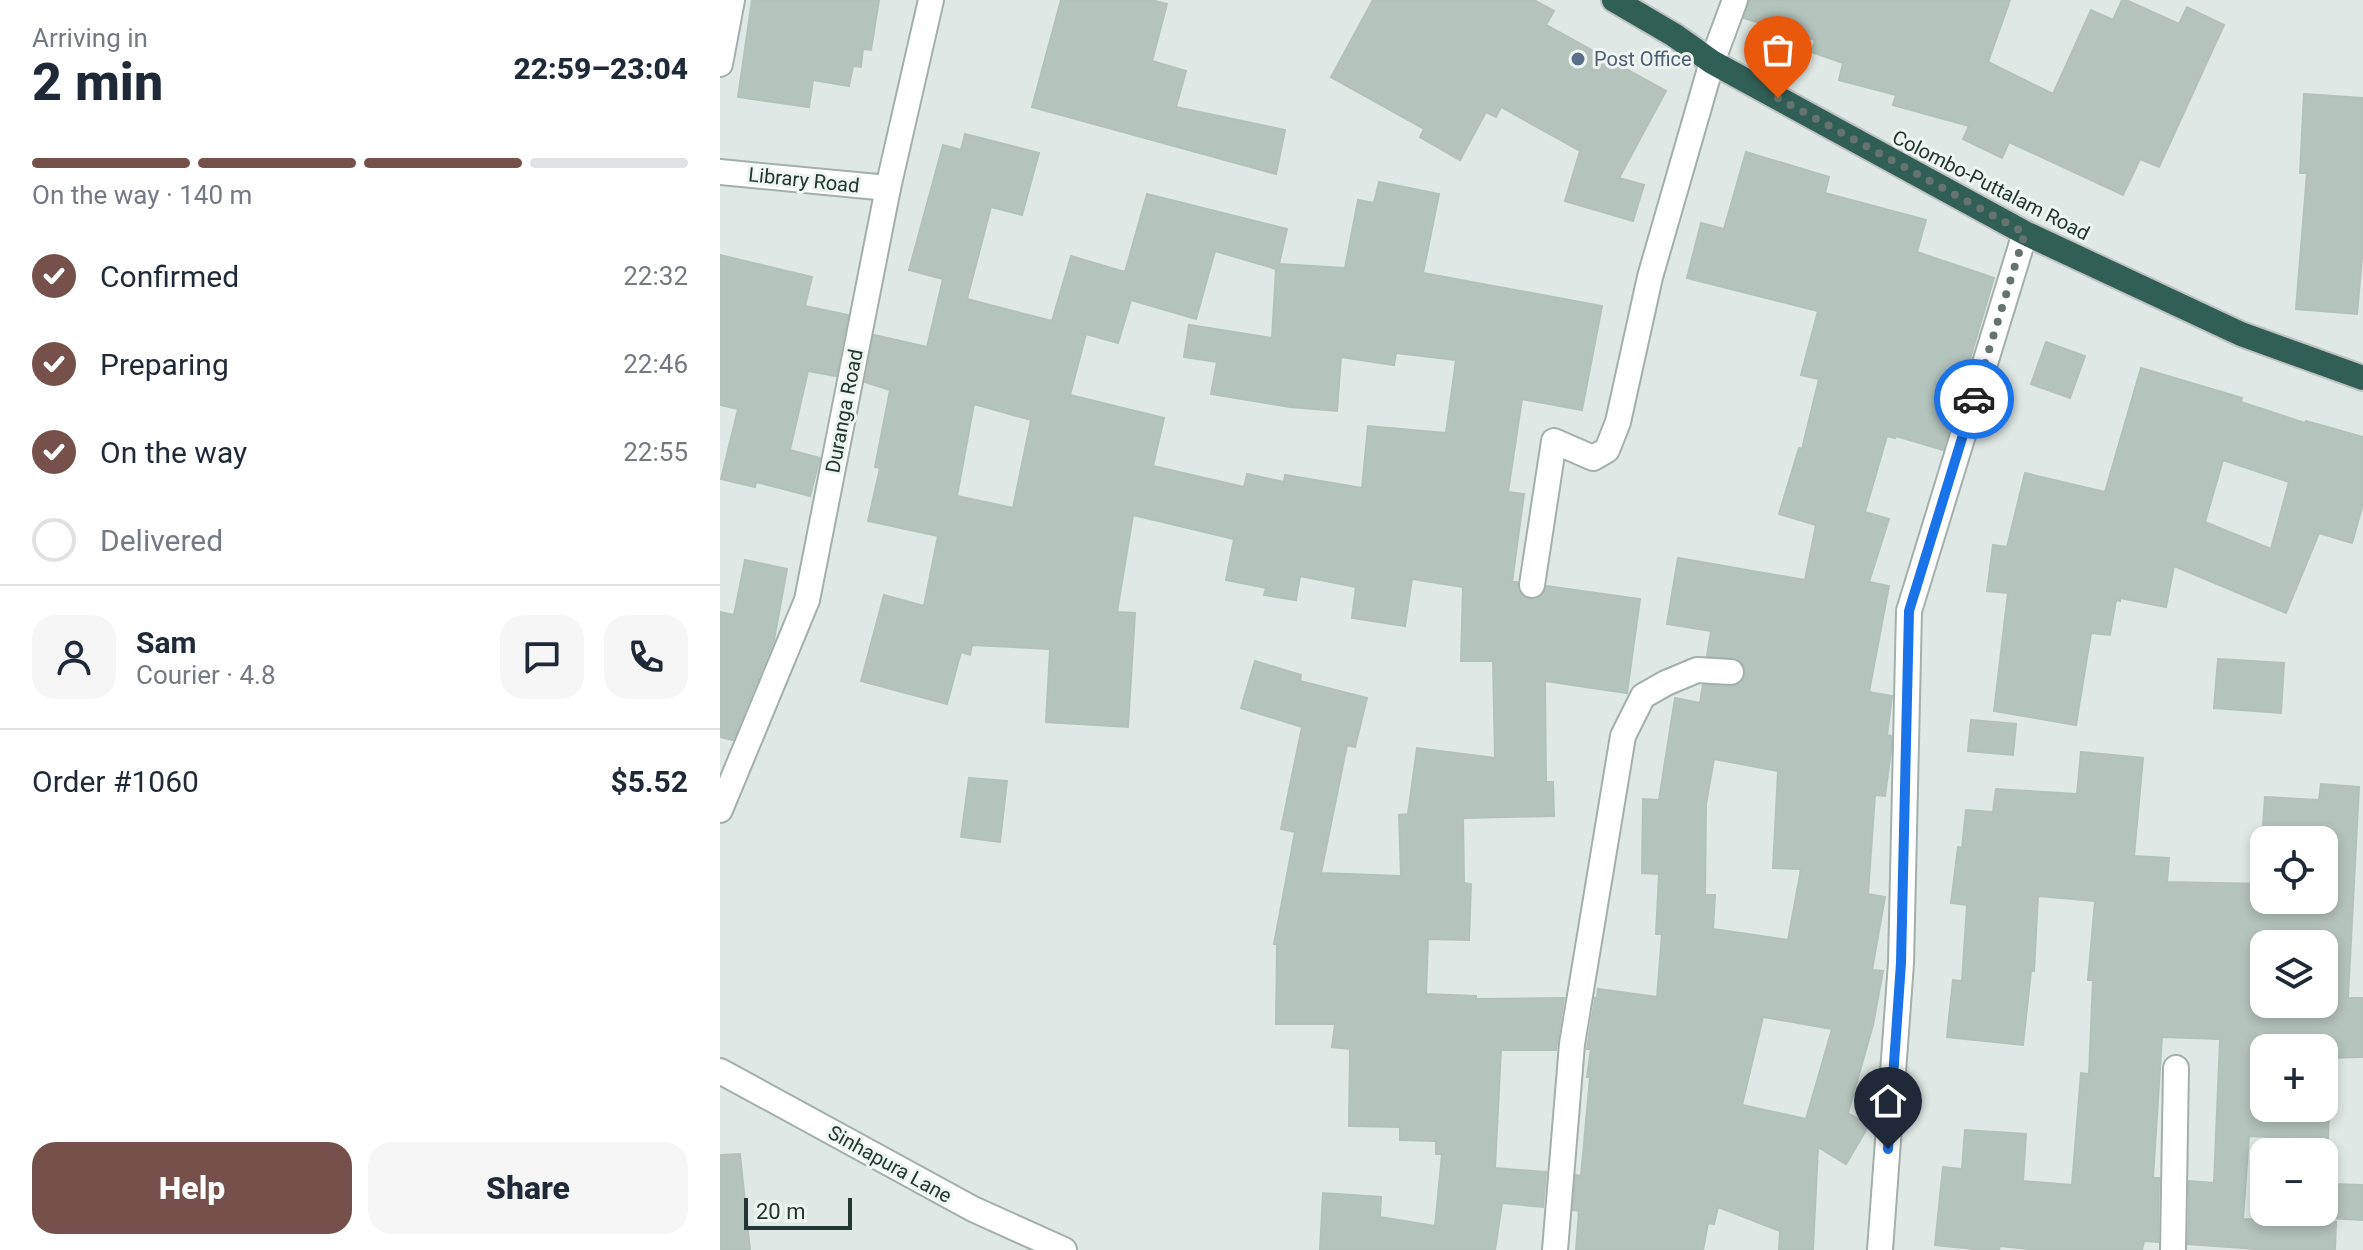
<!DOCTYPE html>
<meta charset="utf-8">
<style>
:root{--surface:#fff;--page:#f6f6f7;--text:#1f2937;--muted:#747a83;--line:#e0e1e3;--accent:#76514c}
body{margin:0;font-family:Roboto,sans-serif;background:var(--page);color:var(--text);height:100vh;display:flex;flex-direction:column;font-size:30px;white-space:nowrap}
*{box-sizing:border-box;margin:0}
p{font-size:26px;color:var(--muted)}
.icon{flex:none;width:44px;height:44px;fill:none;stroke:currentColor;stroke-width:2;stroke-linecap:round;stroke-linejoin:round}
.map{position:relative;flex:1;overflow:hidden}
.details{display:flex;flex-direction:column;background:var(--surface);width:720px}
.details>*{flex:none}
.buttons{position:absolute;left:1530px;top:826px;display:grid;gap:16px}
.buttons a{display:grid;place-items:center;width:88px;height:88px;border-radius:16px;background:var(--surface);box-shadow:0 4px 12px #0003;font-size:40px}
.scale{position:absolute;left:24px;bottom:20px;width:108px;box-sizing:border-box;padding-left:8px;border:4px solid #233631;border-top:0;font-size:22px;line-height:28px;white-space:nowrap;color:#233631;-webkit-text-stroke:6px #eff6f2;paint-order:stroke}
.pin{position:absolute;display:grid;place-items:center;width:68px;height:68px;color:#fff;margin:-82px -34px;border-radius:50% 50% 50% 0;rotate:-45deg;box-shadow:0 0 8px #0007}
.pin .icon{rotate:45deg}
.courier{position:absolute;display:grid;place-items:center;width:80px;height:80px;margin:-40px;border:6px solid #1a73e8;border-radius:50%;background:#fff;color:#222;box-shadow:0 2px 10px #0007}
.headline em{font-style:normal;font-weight:800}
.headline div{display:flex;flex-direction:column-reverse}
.headline{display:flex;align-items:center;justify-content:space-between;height:136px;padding:0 32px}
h1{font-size:52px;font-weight:800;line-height:60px}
.bar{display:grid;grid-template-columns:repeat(4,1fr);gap:12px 8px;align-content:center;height:96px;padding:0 32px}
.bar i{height:10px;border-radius:6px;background:var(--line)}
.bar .on{background:var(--accent)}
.bar p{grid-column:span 4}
.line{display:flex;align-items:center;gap:20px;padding:0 32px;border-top:2px solid var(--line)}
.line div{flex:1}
.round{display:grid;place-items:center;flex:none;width:84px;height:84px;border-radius:24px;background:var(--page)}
ol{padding:0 32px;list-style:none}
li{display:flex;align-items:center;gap:24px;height:88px}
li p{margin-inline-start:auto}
li .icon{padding:8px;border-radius:50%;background:var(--accent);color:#fff;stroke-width:4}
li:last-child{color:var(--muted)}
li i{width:44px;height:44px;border:4px solid var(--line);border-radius:50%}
.action{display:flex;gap:16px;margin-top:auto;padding:16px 32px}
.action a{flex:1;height:92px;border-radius:24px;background:var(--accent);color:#fff;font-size:32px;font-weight:800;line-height:92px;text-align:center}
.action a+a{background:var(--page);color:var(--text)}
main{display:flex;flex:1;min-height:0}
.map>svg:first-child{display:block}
</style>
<main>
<section class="details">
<div class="headline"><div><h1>2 min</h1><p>Arriving in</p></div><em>22:59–23:04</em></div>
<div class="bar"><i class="on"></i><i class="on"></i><i class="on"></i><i></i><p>On the way · 140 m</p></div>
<ol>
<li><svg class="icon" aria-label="check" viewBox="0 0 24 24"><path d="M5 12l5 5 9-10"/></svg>Confirmed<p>22:32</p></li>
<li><svg class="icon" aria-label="check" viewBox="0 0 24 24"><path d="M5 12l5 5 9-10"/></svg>Preparing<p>22:46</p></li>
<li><svg class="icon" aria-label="check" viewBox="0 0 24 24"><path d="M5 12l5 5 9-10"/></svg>On the way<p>22:55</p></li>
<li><i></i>Delivered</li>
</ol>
<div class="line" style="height:144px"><a class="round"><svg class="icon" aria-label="person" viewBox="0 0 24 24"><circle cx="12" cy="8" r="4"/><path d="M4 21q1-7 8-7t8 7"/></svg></a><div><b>Sam</b><p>Courier · 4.8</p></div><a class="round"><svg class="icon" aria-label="chat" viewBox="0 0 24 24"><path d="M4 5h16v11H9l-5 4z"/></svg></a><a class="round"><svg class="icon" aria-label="phone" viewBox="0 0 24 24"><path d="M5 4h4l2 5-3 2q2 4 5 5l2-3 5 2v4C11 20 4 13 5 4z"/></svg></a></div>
<div class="line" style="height:104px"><div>Order #1060</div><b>$5.52</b></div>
<div class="action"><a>Help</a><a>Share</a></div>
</section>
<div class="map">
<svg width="1643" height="1250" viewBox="0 0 1643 1250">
<rect width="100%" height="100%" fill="#dfe8e4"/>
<g fill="#b5c3bd" stroke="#b3c1bb" stroke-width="2" fill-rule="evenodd">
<path d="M32 0H159L151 50 143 49 141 67 133 66 129 86 93 80 89 107 18 97Z"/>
<path d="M341 0H431L447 4 432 61 466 71 456 107 565 130 556 174 312 107Z"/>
<path d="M653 0H814L834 11 826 25 946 91 899 178 924 185 913 221 845 201 860 151 781 107 776 117 766 112 740 160 700 137 704 129 611 77Z"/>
<path d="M1030 0H1290L1268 62 1333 94 1371 10 1393 20 1402 0H1406L1459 24 1467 7 1504 25 1439 167 1420 159 1403 195 1289 142 1282 158 1243 139 1249 126 1173 105 1176 95 1119 80 1123 63 1091 52 1095 40 1024 18Z"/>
<path d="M1584 94 1643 98V246L1637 314 1576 309 1587 173H1580Z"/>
<path d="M245 134 319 153 302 215 271 207 247 299 332 321 351 256 405 272 427 194 567 229 559 264 625 268 638 200 654 203 659 182 719 194 703 273 882 306 862 410 802 399 788 492 804 494 792 582H797L802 596 811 600 823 595 827 586 920 599 907 693 825 681 826 782H833L834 816 743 818 744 883 751 884 749 940 708 939 706 994 756 996V999L844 998 836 1050H781L775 1168 826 1172 823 1207 782 1203 775 1250H600L603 1193 661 1197 660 1217 715 1226 722 1154H716V1141L680 1140V1127L629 1126 630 1049 612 1047 615 1024H556L557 944H554L575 832 561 829 582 727 521 708 535 661 581 675 580 681 647 698 635 747 627 745 601 873 681 876 679 815 688 814 697 748 775 758 773 661H741L743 587 692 579 685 626 632 618 636 587 580 576 576 600 544 595 546 588 506 580 514 539 413 515 397 612 415 613 408 727 326 722 330 649 252 645 250 655 241 652 227 704 141 681 164 595 204 606 218 536 148 521 160 468 155 467 170 390 145 382 154 335 207 347 223 279 189 270 223 145 241 150ZM495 251 556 269 552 338 469 325 464 357 497 362 491 394 570 407 617 411 621 357 674 365 676 353 736 360 726 433 648 426 642 488 565 475 564 482 527 474 524 487 433 466 444 418 350 395 366 334 398 343 411 300 476 319ZM254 404 311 420 293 508 237 496Z"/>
<path d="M1026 152 1109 177 1105 193 1206 220 1197 252 1274 278 1223 450 1176 436 1175 438 1167 436 1145 512 1169 519 1149 582 1169 586 1149 692 1172 696 1167 735 1171 736V751L1165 796 1155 795 1148 894 1165 897 1152 970 1163 971 1153 1025 1128 1113 1149 1125 1126 1164 1098 1147 1093 1250H1059L1060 1231 998 1207 994 1224 988 1223 983 1250H856L859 1211 853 1210 856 1175 861 1176 870 1077H867L871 1049H867L875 998H877L878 989 937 997 942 934H936L939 874 922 873 923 799 939 800 955 698 980 703 983 685 1017 686 1023 681 1026 674 1024 665 1019 659 987 656 991 631 947 624 958 558 1085 580 1096 525 1059 514 1079 448 1082 449 1099 379 1081 375 1098 311 967 278 981 223 1004 229ZM994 759 1058 771 1053 868 1081 869 1068 940 993 929 995 895H985L986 804ZM1043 1017 1112 1029 1086 1119 1022 1105Z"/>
<path d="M0 255 92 277 85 306 128 315 116 376 88 371 70 450 100 458 90 496 36 482 35 487 1 479 18 409 0 405Z"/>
<path d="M1326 342 1365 356 1350 398 1311 384Z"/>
<path d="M1421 368 1522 398 1521 402 1585 423 1586 421 1643 437V504L1632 543 1599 533 1566 613 1454 566 1446 607 1400 598V601L1396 600 1390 635 1371 633 1356 725 1274 711 1288 593 1267 591 1273 545 1287 547 1305 473 1385 492ZM1503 460 1569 482 1551 549 1485 522Z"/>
<path d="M25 560 67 569 54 640 13 740 0 737V612L14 615Z"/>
<path d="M1498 659 1564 663 1561 713 1494 708Z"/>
<path d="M1251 720 1296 724 1293 755 1248 751Z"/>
<path d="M1361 752 1423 758 1414 856 1449 858 1447 882 1544 884V900H1604V840H1542L1545 797 1599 800 1601 784 1639 787 1628 998H1643V1057L1604 1058V1043L1544 1041V1108H1609L1608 1140 1529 1136 1523 1219 1616 1222 1615 1250H1549L1468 1244 1469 1181 1494 1183 1500 1039 1442 1037 1433 1178H1439L1438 1242 1424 1241 1422 1250H1318L1280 1246 1279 1250H1264L1215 1245 1223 1167 1242 1169 1245 1130 1306 1134 1303 1181 1352 1185 1361 1073 1369 1074 1373 980H1368L1375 901 1318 896 1314 971H1311L1303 1045 1227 1037 1233 980 1242 981 1247 905 1231 903 1238 847 1242 848 1246 810 1273 812 1276 789 1357 794ZM1544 944H1604V1004H1544Z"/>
<path d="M249 778 287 781 280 842 241 837Z"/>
<path d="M20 1154 30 1250H0V1155Z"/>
<path d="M1609 1184 1643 1185V1220L1607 1218Z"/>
</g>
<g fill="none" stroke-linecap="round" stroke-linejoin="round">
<defs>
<g id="minor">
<path d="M0 64 12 0"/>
<path d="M0 172 168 188"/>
<path d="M812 585 834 441 873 458 887 450 898 422 930 277 992 62 1015 0"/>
<path d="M0 810 87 600 168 188 211 0"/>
<path d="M0 1071 253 1209 344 1250"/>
<path d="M835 1250 852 1044 903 736 923 696 946 683 977 670 1011 672"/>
<path d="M1160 1250 1181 963 1189 611 1305 233"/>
<path d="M1453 1250 1456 1068"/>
</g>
<path id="highway" d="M894 0 954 35 992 62 1305 233 1521 334 1643 378"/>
</defs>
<use href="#minor" stroke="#a3afab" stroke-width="28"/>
<use href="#highway" stroke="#bdc3c1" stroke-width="28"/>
<use href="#minor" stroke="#fff" stroke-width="24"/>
<use href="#highway" stroke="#325f55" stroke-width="24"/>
</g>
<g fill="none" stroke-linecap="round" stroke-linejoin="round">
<path stroke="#657470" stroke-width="8" stroke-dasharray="0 14.4" d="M1058 98 1305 233 1254 399"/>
<path stroke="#1a73e8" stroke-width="10" d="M1168 1149 1181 963 1189 611 1254 399"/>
</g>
<circle fill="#5c6f8a" stroke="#eff6f2" stroke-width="3" cx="858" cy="59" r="8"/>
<g text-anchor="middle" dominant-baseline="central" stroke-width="6" stroke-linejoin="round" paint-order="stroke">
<g font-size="20" fill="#4e5e75" stroke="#eff6f2" text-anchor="start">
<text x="874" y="59">Post Office</text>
</g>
<g font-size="20" fill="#233631" stroke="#eff6f2">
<text transform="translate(84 180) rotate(6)">Library Road</text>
<text transform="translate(1271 185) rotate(27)">Colombo-Puttalam Road</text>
<text transform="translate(124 411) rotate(-79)">Duranga Road</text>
<text transform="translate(170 1164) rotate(29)">Sinhapura Lane</text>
</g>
</g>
</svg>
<div class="buttons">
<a><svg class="icon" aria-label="locate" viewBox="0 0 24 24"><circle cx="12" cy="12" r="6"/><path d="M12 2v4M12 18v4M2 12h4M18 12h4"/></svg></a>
<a><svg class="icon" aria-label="layers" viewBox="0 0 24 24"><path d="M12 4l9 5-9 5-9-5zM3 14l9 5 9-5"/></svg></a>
<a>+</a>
<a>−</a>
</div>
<div class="scale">20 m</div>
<div class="pin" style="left:1058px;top:98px;background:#ea580c"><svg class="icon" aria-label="bag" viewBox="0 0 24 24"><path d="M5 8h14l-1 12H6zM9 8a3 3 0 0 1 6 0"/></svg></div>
<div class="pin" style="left:1168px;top:1149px;background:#1f2937"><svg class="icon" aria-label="home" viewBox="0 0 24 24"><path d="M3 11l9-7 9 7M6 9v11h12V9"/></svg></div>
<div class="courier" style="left:1254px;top:399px"><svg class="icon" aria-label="car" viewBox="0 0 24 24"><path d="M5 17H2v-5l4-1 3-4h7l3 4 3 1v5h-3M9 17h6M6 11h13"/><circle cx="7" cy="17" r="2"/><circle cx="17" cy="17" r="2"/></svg></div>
</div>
</main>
